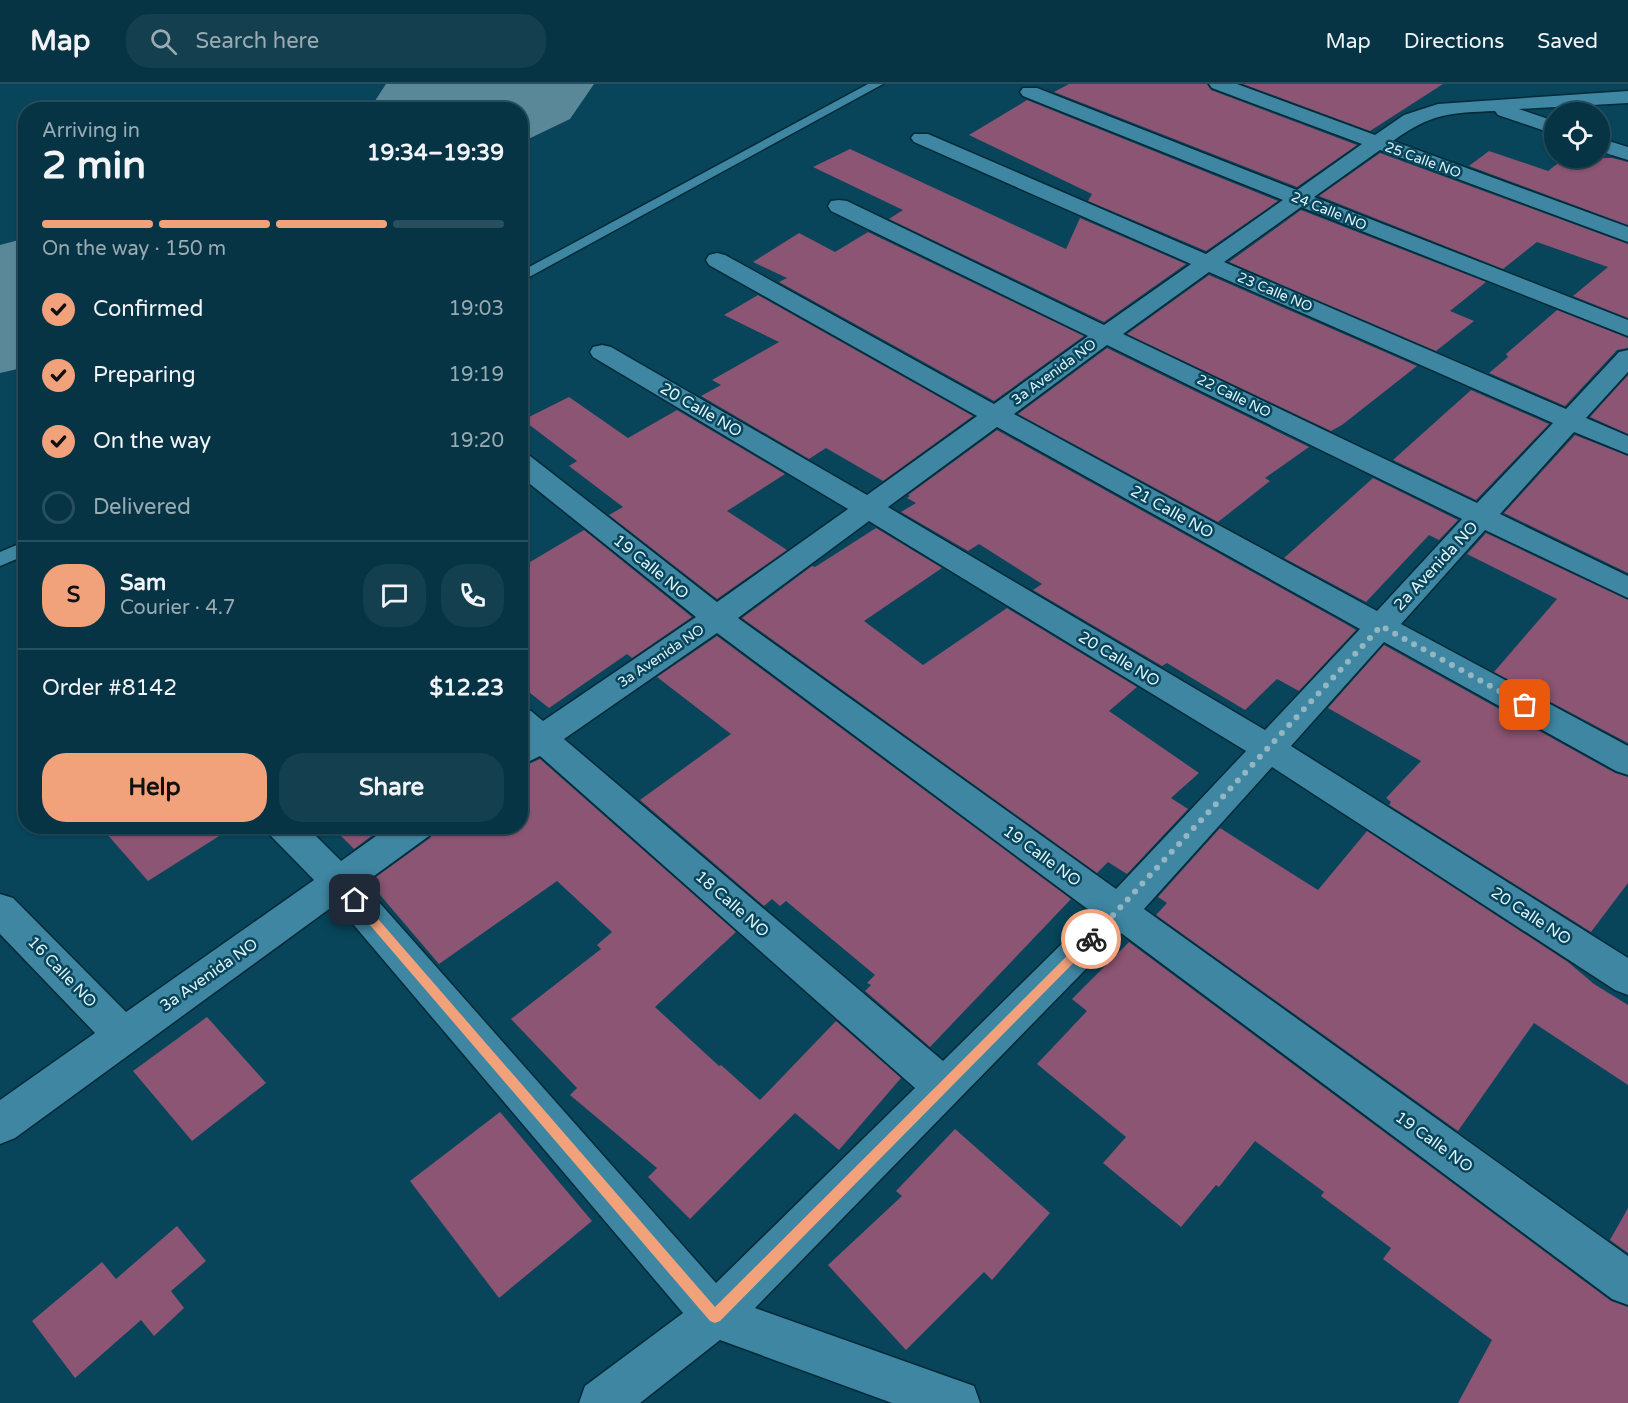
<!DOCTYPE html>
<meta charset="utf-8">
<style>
:root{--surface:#063444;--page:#143f4f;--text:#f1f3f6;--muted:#98aab2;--line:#274f5d;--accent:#f1a27b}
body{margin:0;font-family:"Varela Round",sans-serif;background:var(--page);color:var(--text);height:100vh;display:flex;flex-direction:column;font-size:22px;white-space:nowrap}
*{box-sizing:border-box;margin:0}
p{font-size:20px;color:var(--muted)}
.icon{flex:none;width:33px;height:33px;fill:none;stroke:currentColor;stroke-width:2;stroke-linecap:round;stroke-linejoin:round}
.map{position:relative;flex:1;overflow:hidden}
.panel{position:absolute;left:18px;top:18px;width:510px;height:732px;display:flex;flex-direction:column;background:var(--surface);border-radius:24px;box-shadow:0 2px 4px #0004,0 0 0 2px var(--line)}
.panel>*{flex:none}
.fabs{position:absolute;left:1544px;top:18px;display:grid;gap:12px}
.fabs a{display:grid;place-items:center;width:66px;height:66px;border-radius:50%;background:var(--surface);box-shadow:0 2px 4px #0004,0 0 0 2px var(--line);font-size:30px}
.pin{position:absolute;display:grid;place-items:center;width:51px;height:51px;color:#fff;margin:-26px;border-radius:12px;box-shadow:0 3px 9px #0006}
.courier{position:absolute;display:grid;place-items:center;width:60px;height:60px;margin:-30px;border:4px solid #f1a27b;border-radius:50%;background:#fff;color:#222;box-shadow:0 2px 8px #0007}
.summary em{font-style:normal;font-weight:700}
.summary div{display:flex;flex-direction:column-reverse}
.summary{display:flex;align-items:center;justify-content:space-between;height:102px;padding:0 24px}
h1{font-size:39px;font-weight:700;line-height:45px}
.bar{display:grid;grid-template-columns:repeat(4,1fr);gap:9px 6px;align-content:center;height:72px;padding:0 24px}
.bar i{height:8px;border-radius:4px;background:var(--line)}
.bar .selected{background:var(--accent)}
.bar p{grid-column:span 4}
.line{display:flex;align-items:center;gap:15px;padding:0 24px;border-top:2px solid var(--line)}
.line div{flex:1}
.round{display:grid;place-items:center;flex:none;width:63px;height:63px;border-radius:24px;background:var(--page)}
ol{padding:0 24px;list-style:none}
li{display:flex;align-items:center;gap:18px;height:66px}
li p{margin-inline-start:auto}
li .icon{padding:6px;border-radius:50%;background:var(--accent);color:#111;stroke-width:4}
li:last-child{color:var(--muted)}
li i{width:33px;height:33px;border:3px solid var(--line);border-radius:50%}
.cta{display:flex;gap:12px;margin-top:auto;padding:12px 24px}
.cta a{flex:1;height:69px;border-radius:24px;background:var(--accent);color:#111;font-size:24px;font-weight:700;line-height:69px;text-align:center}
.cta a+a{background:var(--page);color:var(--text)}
header{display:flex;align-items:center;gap:36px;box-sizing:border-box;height:84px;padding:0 30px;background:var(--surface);border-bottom:2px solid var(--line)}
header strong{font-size:28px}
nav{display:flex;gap:33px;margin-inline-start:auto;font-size:21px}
.search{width:420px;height:54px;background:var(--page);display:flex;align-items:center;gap:15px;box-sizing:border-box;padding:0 21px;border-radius:24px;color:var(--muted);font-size:22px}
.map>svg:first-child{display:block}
</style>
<header>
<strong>Map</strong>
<div class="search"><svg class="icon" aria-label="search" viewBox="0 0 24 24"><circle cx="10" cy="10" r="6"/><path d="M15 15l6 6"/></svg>Search here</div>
<nav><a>Map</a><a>Directions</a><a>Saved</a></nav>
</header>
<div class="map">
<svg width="1628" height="1319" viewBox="0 0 1628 1319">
<rect width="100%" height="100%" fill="#08455a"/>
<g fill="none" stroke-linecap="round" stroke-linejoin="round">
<g fill="#5b8899" fill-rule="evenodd">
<path d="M386 0H594L570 35 520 59V26H369Z"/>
<path d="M26 154V283L0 289V161Z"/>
</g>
</g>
<g fill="#8c5573">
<path d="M1069 0H1207L1211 6 1357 61 1297 103 1054 8Z"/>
<path d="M1243 0H1443L1370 47Z"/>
<path d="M1027 16 1278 117 1206 167 1088 117 1092 110 969 51Z"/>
<path d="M850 65 1066 165 1080 134 1186 180 1104 238 889 135 903 126 813 83Z"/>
<path d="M1489 67 1548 87 1565 74H1612L1628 78V141L1469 82Z"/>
<path d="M1380 69 1628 160V234L1573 212 1608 183 1537 158 1503 185 1319 112Z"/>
<path d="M1301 126 1486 198 1450 227 1474 237 1436 267 1229 178Z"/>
<path d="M868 148 1084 252 994 317 779 198 787 194 753 178 799 149 835 168Z"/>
<path d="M1209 191 1417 282 1342 341 1331 347 1127 250Z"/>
<path d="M758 211 973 332 883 397 826 364 809 375 701 312 721 301 712 296 779 258 724 231Z"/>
<path d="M1557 226 1628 254V264L1617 266 1565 322 1489 289 1508 273 1506 270Z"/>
<path d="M1107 264 1309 363 1265 394 1270 397 1218 438 1018 330Z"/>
<path d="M1628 291V350L1590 333Z"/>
<path d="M1471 306 1549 340 1476 416 1393 376Z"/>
<path d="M569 313 628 354 677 326 785 390 727 427 787 466 717 515 609 431 623 423 569 382 577 377 523 336Z"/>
<path d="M997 346 1346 540 1356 546 1299 607 1277 595 1245 626 1167 579 1162 582 1033 506 1042 500 979 460 968 467 901 428 916 419 907 414 910 412 908 411Z"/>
<path d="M1575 351 1628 372V489L1504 429Z"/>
<path d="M1373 394 1458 436 1439 456 1429 451 1366 518 1284 474Z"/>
<path d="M876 444 942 484 864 537 923 581 1007 524 1137 603 1109 627 1199 689 1171 714 1188 725 1127 790 1108 778 1097 789 742 534 812 482 815 483Z"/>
<path d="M584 446 692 533 632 574 627 570 549 624 520 601V484Z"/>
<path d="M1486 449 1628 516V659L1494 588 1557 515 1467 470Z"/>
<path d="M717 552 1071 815 930 963 865 907 871 901 867 899 875 891 786 817 780 822 772 815 764 822 640 716 731 650 657 593Z"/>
<path d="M1384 561 1615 689 1628 693V799L1591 848 1389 721 1391 718 1386 714 1421 677 1328 624Z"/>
<path d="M540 675 736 848 655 923 719 982 721 981 760 1016 836 937 901 994 839 1066 795 1029 690 1135 648 1093 657 1084 570 1011 577 1004 511 935 601 865 597 861 612 848 557 797 439 880 369 798 430 754 436 742H520V684Z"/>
<path d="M100 742H235L148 797Z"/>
<path d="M331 742H385L354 765Z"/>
<path d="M1220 744 1318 806 1367 747 1568 878 1594 900 1628 921V1001L1534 939 1458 1047 1156 831 1167 819 1158 813Z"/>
<path d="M1129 858 1611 1217 1628 1223V1319H1458L1492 1256 1383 1175 1391 1164 1321 1112 1324 1108 1255 1057 1219 1103 1216 1101 1181 1143 1103 1079 1126 1053 1037 980 1087 927 1072 915Z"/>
<path d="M207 933 266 999 192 1057 133 987Z"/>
<path d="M500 1028 592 1137 499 1214 410 1097Z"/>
<path d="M955 1045 1050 1129 992 1196 984 1188 906 1266 828 1181 902 1112 896 1107Z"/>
<path d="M1628 1124V1169L1610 1156Z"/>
<path d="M177 1142 206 1177 171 1207 184 1224 154 1252 141 1236 75 1294 32 1237 102 1178 116 1195Z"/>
</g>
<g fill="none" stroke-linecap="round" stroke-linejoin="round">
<defs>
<g id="lane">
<path d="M868 0H883L520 198V188Z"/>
<path d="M26 457V471L0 482V468Z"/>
</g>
<g id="street">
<path d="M1209 0H1237L1375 51 1404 31 1438 20 1628 7V19L1519 25 1554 37V50L1498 31 1495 27C1449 29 1432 29 1393 57L1628 143V158L1380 66 1314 113 1628 236V252L1301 123 1224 178 1566 325 1619 268 1628 266V288L1586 334 1628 352V370L1574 348 1500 430 1628 492V514L1485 446 1401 540 1628 662V691L1616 687 1384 558 1291 662 1628 874V911L1615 906 1272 683 1144 825 1628 1172V1221L1612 1215 1121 849 755 1224 974 1302 980 1319H892L720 1256 640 1319H579L585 1302 683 1229 336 820 15 1054 0 1060V1016L95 949 0 850V810L13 814 126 928 314 796 271 752 266 742H306L341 777 390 742H434L429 752 363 800 716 1199 915 1004 540 672 520 682V624L531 627 543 637 696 533 520 392V370L530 372 717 518 848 425 593 273 590 268 593 263 602 261 611 263 867 411 977 332 709 181 706 176 709 171 717 169 725 171 994 320 1088 252 831 127 828 122 831 117 839 116 847 117 1104 241 1191 180 914 58 911 54 914 50H928L1206 170 1283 116 1023 12 1020 8 1023 4H1037L1297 106 1362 60 1212 4ZM1209 188 1553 339 1477 419 1123 250ZM1107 261 1462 435 1377 527 1014 330ZM997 343 1360 545 1265 646 888 423ZM869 437 1246 667 1116 805 738 534ZM717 549 1093 829 943 977 564 655Z"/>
<path d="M1599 54 1628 63V76L1599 67Z"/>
</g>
</defs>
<use href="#lane" stroke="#022a38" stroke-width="3"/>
<use href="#street" stroke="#022a38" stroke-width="3"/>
<use href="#lane" fill="#3f86a2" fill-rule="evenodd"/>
<use href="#street" fill="#3f86a2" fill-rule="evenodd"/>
</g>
<path fill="#f1a27b" d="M355 812 359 813 715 1223 1087 852H1095L1097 855 720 1237 715 1239 710 1237 351 819V813Z"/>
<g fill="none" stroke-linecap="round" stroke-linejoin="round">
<path stroke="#93b6c3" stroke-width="6" stroke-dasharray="0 10.8" d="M1091 855 1381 542 1525 621"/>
</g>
<g text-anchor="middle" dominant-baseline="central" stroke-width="5" stroke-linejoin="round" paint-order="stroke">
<g font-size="14" fill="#def3fc" stroke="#08455a">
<text transform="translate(1423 76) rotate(20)">25 Calle NO</text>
<text transform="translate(1329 127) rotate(22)">24 Calle NO</text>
<text transform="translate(1275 208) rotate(23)">23 Calle NO</text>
<text transform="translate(1054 288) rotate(-36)">3a Avenida NO</text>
<text transform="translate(1234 312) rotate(26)">22 Calle NO</text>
<text transform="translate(661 572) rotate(-34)">3a Avenida NO</text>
</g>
<g font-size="16" fill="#def3fc" stroke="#08455a">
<text transform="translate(701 326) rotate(30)">20 Calle NO</text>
<text transform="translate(1172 428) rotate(29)">21 Calle NO</text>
<text transform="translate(1436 482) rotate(-47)">2a Avenida NO</text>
<text transform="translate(651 483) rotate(39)">19 Calle NO</text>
<text transform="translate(1119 575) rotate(31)">20 Calle NO</text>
<text transform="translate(1042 772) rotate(36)">19 Calle NO</text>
<text transform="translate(732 820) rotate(41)">18 Calle NO</text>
<text transform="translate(1531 832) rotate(33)">20 Calle NO</text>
<text transform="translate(62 888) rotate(46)">16 Calle NO</text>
<text transform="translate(209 891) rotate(-35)">3a Avenida NO</text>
<text transform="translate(1434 1058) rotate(36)">19 Calle NO</text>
</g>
</g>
</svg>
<div class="fabs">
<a><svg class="icon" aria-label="locate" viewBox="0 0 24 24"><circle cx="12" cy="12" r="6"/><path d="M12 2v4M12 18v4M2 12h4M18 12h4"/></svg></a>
</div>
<div class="pin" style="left:1525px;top:621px;background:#ea580c"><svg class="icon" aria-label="bag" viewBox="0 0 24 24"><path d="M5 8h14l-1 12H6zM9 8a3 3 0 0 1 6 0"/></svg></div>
<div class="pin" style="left:355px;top:816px;background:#1f2937"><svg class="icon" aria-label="home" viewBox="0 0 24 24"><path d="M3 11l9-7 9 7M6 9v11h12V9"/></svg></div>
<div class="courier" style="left:1091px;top:855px"><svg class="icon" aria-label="bike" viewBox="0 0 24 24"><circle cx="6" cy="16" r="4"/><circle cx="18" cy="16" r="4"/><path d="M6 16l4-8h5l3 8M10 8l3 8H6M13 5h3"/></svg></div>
<section class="panel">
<div class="summary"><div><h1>2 min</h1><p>Arriving in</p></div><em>19:34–19:39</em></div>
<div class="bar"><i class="selected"></i><i class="selected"></i><i class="selected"></i><i></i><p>On the way · 150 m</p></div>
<ol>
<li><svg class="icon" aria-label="check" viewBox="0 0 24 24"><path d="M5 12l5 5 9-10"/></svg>Confirmed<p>19:03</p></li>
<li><svg class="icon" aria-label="check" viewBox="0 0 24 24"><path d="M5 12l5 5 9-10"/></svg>Preparing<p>19:19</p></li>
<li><svg class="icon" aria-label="check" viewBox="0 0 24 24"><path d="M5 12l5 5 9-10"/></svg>On the way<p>19:20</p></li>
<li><i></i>Delivered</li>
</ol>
<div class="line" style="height:108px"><b class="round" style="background:var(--accent);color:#111">S</b><div><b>Sam</b><p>Courier · 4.7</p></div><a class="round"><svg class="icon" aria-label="chat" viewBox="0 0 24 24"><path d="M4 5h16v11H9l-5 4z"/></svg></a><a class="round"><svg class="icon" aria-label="phone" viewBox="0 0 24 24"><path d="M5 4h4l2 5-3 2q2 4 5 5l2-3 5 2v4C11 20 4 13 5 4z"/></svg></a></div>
<div class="line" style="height:78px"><div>Order #8142</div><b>$12.23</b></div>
<div class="cta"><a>Help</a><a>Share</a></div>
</section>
</div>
